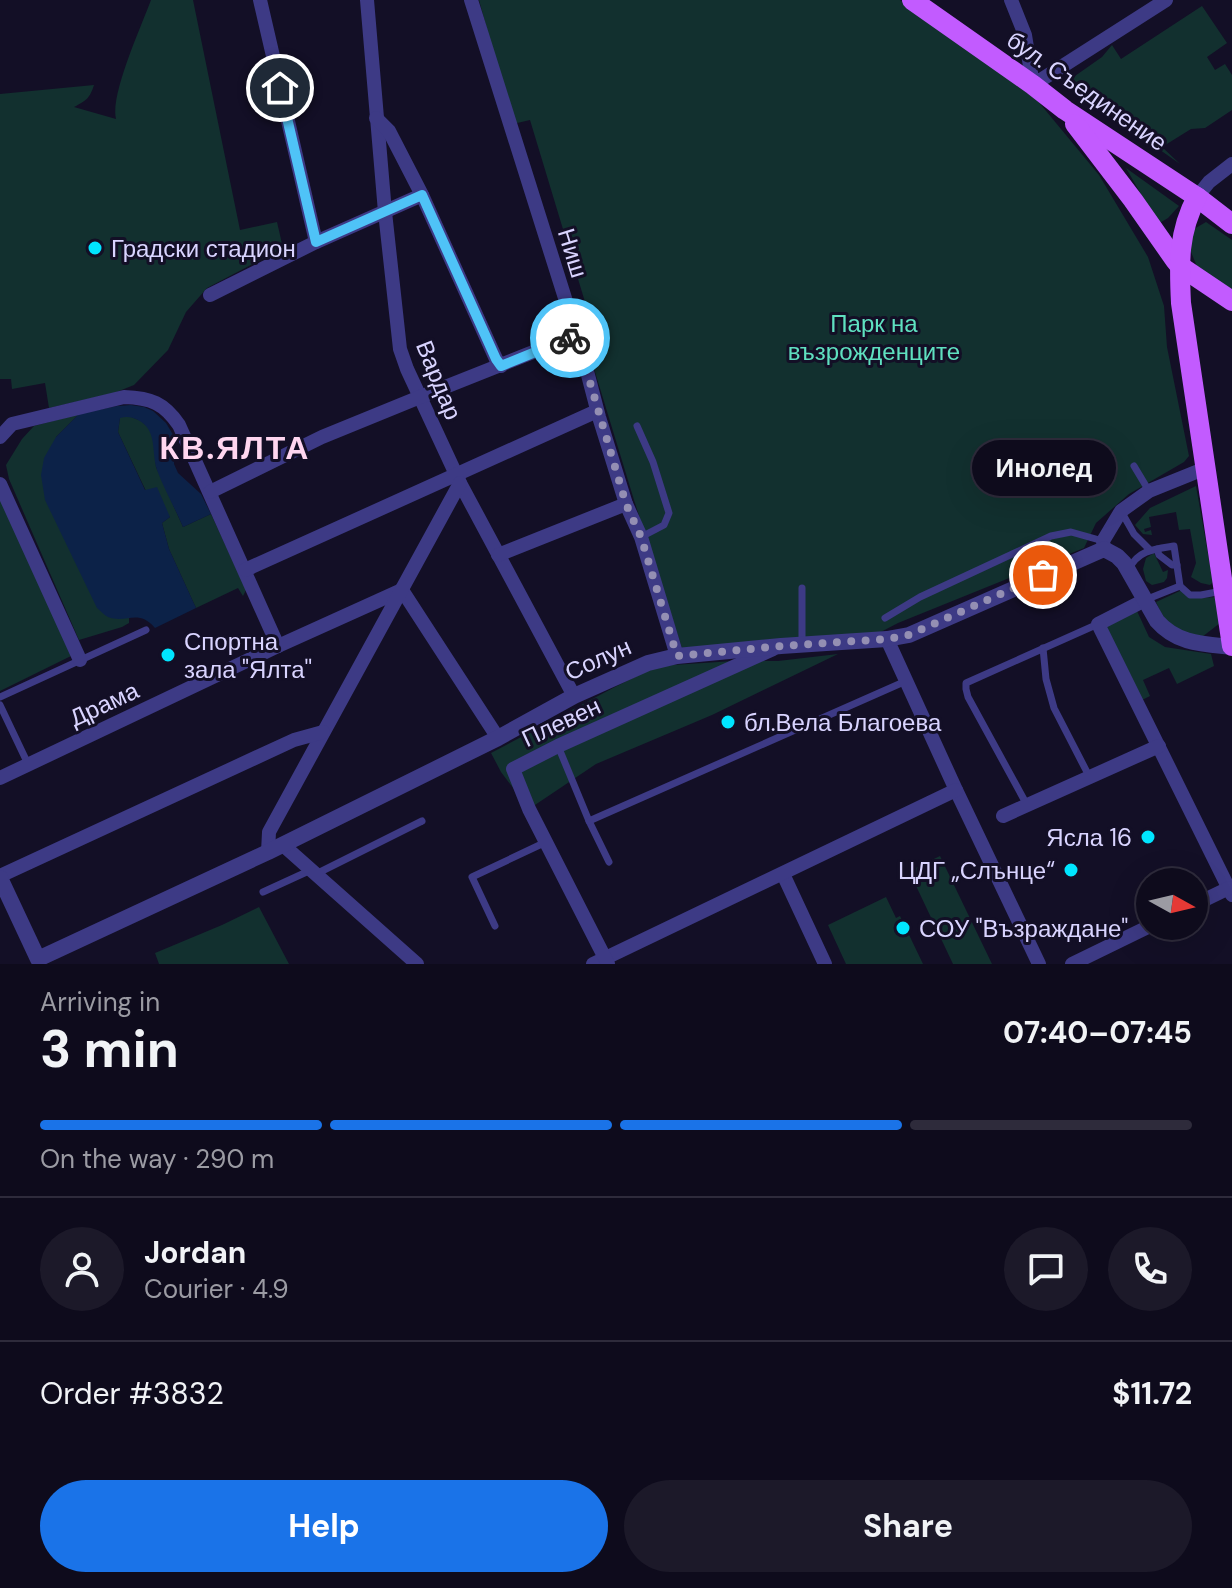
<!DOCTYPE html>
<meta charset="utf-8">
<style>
:root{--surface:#0e0b1c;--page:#1c1929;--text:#f1f3f6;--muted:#9b9ba3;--line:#2e2b3b;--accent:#1a73e8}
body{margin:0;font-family:"DM Sans",sans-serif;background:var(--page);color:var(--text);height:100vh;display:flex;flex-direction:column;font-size:30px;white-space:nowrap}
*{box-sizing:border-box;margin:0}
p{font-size:26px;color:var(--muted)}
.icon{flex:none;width:44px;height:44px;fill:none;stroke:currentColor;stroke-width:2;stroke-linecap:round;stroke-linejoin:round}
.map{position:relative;height:964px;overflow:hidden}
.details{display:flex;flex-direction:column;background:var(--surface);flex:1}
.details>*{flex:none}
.needle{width:52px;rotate:98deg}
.tools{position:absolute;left:1136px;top:868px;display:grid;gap:16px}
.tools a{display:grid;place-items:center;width:72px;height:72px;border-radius:50%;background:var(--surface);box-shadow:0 8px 32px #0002,0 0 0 2px var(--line);font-size:40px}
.pin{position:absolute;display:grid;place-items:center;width:68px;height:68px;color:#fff;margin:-34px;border:4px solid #fff;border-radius:50%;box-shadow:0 2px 8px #0007}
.courier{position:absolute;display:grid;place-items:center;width:80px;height:80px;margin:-40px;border:6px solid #4fc3f7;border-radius:50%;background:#fff;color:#222;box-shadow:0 2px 10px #0007}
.bubble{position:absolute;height:56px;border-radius:28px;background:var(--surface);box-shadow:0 8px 32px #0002,0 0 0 2px var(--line);font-size:26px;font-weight:700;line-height:56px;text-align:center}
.summary em{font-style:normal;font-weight:700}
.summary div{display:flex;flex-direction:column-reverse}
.summary{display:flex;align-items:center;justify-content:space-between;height:136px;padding:0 40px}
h1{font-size:52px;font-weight:700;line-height:60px}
.bar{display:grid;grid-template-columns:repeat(4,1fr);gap:12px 8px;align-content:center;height:96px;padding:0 40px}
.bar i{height:10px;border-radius:6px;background:var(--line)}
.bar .active{background:var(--accent)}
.bar p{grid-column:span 4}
.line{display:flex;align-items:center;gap:20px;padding:0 40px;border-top:2px solid var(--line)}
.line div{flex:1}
.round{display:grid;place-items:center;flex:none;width:84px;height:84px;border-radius:42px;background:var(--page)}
.cta{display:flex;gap:16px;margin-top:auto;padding:16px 40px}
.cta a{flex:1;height:92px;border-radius:48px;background:var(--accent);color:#fff;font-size:32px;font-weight:700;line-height:92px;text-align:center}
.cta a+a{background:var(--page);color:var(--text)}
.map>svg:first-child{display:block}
</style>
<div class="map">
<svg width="1232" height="964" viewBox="0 0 1232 964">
<rect width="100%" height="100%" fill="#130f26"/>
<g fill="#12302f">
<path d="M151 0H193L240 230 277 222 283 248 207 288 186 312 168 350 134 385 114 393 49 408 45 383 12 389 11 379H0V94L94 85C90 98 86 101 74 107L116 119C110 95 141 27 151 0Z"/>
<path d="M479 0H900L1037 100 1099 175 1148 257 1164 306 1167 347 1189 456 1184 462 1129 494 1096 523 1084 548 898 623 875 635 682 648 634 500 588 349 598 345 530 120 513 124Z"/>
<path d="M1202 6 1227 43 1207 57 1215 70 1225 64 1232 75V110L1205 128 1191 129 1162 147 1180 164 1065 83 1102 57 1112 45 1121 59Z"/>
<path d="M1126 168 1179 206 1168 218 1158 224Z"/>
<path d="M1206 222 1232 240V292L1198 269 1189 247 1194 229Z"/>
<path d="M79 414 56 437 109 617H129V623L122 627 79 640 9 479 6 465 22 439 34 426Z"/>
<path d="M129 416 141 421 150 429 154 442 156 467 183 527 211 514 246 590 243 596 238 588 196 608 169 549 162 523 170 517 146 491 118 432 120 417Z"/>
<path d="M1196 486 1213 582 1210 585 1201 583 1191 577 1196 563 1190 529 1179 530 1176 512 1149 517 1151 527 1144 529 1145 532 1151 530 1152 535 1143 534 1135 525 1150 508Z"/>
<path d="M0 494 71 656 0 691Z"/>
<path d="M1154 553 1163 572 1168 570 1167 578 1164 582 1152 585 1146 581 1143 569 1146 558Z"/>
<path d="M1182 590 1198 598 1217 597 1220 623 1202 637C1173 630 1169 630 1156 602Z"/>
<path d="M1137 611 1149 637 1165 647 1211 654 1214 666 1177 684 1169 668 1143 680 1150 696 1140 701 1106 626Z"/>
<path d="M838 654 712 715 596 764 529 809 501 772 491 753 613 688 657 666 734 661H778Z"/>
<path d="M940 856 992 964H953L909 871Z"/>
<path d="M886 897 896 918 900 916 923 964H846L828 925Z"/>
<path d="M259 907 289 964H159L155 953 222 925Z"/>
</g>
<path fill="#0c2248" d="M131 405 144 407 153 411 166 423 175 438 174 464 178 473 201 494 211 514 183 527C175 508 164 489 157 470 151 452 158 430 138 420 132 417 127 416 120 418L118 432 145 490 157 487 170 517 162 523 169 549 196 608 155 628C138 608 127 624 108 617 104 615 101 611 97 608L45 500 41 475 44 458 56 437 79 414 117 406Z"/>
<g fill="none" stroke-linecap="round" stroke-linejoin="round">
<g stroke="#3d3a85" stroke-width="7">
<path d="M637 426 653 462 669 513 664 525 641 537"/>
<path d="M1134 466 1149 491"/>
<path d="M1121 511 1134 534 1150 550"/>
<path d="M1157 549 1159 555 1172 565H1177"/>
<path d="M1129 569C1138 550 1155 549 1174 546L1180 586 1190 595H1201L1222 591"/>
<path d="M802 588V644"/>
<path d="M1145 600 1180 586"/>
<path d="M885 618 920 597 1051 536 1071 532 1103 541"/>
<path d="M1043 648 1046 679 1054 708 1089 776"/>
<path d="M0 697 146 630"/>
<path d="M0 705 28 764"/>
<path d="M558 746 589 821 609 862"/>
<path d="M1027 805 968 697 966 689V683L1098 624"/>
<path d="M589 821 906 681"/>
<path d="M316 874 422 821"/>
<path d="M263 892 311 870"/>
<path d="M495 926 472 877 546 842"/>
</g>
<g stroke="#3d3a85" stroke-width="14">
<path d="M260 0 316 242"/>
<path d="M367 0 385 212 400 349 407 369 460 483 574 696"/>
<path d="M471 0 582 352 599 417 626 504 641 537 677 656"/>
<path d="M1011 0 1025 35 1033 85 1166 0"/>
<path d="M376 118 389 131 422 195 496 359 501 366"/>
<path d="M1197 197 1209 182 1232 164"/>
<path d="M210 295 316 242 422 195"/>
<path d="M0 437 12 424 124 397C151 398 164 403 179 425L278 646"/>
<path d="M0 484 80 660"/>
<path d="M210 492 322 437 420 397 576 335"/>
<path d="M1104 549 1103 541 1121 511 1149 491 1206 468"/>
<path d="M498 555 626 504"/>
<path d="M245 570 597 411"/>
<path d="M1145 600 1098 624 1232 895"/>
<path d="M887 639 956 790 1039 964"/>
<path d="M0 778 278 646 402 590 498 738"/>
<path d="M1003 816 1159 746"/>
<path d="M283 845 417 964"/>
<path d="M268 852 269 832 460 483"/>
<path d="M783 874 825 964"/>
<path d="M0 876 294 740 323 732"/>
<path d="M1194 905 1229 888"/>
<path d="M593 964 956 790"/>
<path d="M608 964 529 809 513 769 558 746 773 649"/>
<path d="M1072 964 1150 926"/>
</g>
<path stroke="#3d3a85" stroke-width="16" d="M0 878 38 959 268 852 498 738 574 696 648 663 677 656 781 646 887 639 909 635 1104 549 1117 556 1124 563 1157 621C1177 644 1203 644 1232 647"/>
<g stroke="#c25bff" stroke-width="20">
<path d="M912 0 1033 85 1065 110 1197 197 1232 224"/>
<path d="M1075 124 1133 200 1175 260 1180 266 1232 301"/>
<path d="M1197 197C1178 232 1179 264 1181 303L1232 646"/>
</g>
</g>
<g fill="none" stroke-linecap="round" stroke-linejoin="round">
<path stroke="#948fb3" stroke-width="8" stroke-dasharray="0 14.4" d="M570 338 576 335 626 504 641 537 677 656 781 646 887 639 909 635 1043 575"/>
<path stroke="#4fc3f7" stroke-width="10" d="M280 88 316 242 422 195 496 359 501 366 570 338"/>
</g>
<g fill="#00e5ff" stroke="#130f26" stroke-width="3">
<circle cx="95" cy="248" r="8"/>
<circle cx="168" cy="655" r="8"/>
<circle cx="728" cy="722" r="8"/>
<circle cx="1148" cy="837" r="8"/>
<circle cx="1071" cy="870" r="8"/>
<circle cx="903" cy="928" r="8"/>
</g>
<g text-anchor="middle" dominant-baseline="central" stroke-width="6" stroke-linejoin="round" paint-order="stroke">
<g font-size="24" fill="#d9d4ff" stroke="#130f26">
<text transform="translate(1087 91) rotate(35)">бул. Съединение</text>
<text transform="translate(573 253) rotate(73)">Ниш</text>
<text transform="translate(439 380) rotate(68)">Вардар</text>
<text transform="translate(598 659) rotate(-24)">Солун</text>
<text transform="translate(104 704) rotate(-25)">Драма</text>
<text transform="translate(561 722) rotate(-25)">Плевен</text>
</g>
<g font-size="24" fill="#d9d4ff" stroke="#130f26" text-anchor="start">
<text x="111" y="248">Градски стадион</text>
<text x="184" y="641">Спортна<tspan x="184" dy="28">зала "Ялта''</tspan></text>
<text x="744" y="722">бл.Вела Благоева</text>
<text x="1132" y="837" text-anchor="end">Ясла 16</text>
<text x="1055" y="870" text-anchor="end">ЦДГ „Слънце“</text>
<text x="919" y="928">СОУ "Възраждане"</text>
</g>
<g font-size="24" fill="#5fe0c0" stroke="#130f26">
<text x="874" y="323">Парк на<tspan x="874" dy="28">възрожденците</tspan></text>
</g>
<g font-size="32" font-weight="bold" letter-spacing="2" fill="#ffd6f0" stroke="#130f26">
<text x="235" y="448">КВ.ЯЛТА</text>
</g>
</g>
</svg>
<div class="tools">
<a><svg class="needle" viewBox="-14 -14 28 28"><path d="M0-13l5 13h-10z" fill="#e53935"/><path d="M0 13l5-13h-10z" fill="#9b9ba3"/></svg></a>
</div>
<div class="pin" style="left:1043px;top:575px;background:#ea580c"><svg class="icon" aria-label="bag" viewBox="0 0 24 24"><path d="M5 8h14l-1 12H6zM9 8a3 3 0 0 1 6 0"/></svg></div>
<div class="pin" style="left:280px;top:88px;background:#1f2937"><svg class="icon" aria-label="home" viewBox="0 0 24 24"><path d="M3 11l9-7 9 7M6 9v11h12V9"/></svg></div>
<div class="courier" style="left:570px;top:338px"><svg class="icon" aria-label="bike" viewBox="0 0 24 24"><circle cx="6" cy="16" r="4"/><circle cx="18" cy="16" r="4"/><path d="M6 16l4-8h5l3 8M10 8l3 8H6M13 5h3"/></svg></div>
<div class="bubble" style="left:972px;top:440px;width:144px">Инолед</div>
</div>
<section class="details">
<div class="summary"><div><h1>3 min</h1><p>Arriving in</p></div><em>07:40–07:45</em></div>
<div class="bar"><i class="active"></i><i class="active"></i><i class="active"></i><i></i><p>On the way · 290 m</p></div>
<div class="line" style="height:144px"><a class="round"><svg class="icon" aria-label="person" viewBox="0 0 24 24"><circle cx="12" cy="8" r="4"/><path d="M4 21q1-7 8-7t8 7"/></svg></a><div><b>Jordan</b><p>Courier · 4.9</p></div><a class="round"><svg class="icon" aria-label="chat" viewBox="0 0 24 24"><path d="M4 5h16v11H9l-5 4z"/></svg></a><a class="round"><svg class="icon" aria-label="phone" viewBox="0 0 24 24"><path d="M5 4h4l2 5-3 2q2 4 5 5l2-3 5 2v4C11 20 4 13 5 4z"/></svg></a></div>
<div class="line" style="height:104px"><div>Order #3832</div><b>$11.72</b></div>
<div class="cta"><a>Help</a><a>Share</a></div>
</section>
